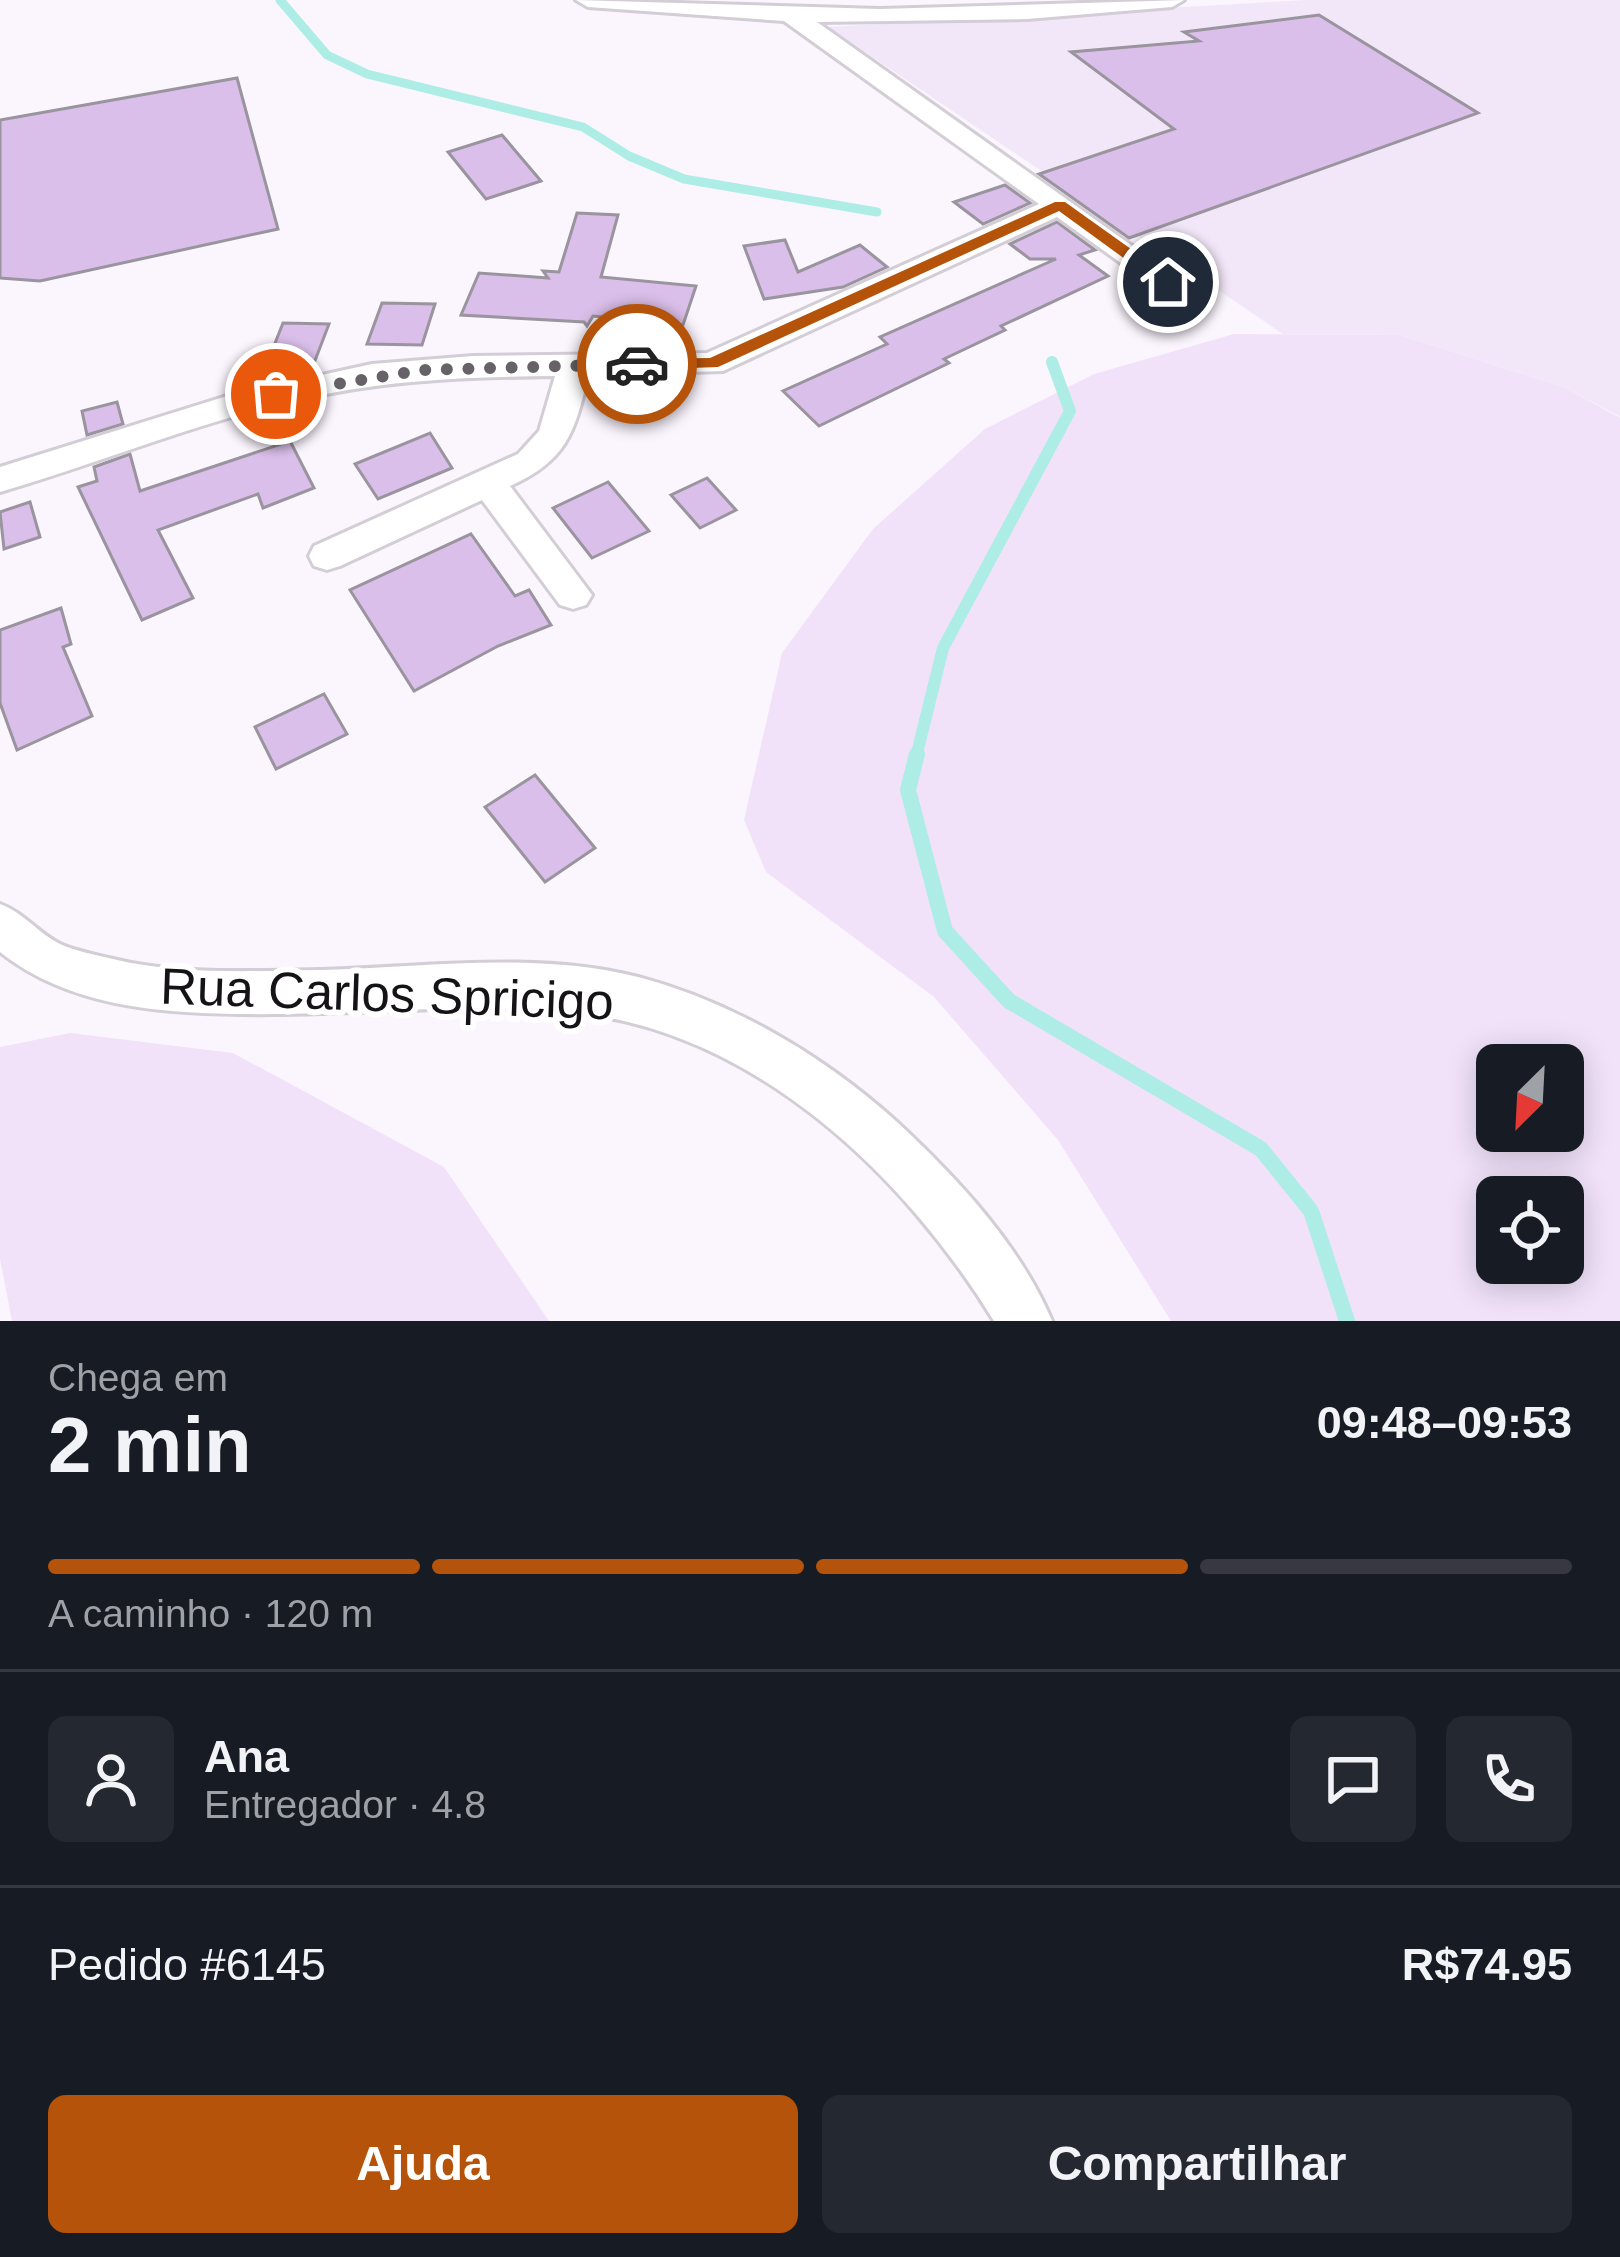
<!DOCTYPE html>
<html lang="pt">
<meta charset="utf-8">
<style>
:root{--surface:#171b24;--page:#242831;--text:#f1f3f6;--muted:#9ea1a6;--line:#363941;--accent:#b45309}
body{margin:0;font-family:Helvetica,sans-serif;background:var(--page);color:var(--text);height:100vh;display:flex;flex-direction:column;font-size:45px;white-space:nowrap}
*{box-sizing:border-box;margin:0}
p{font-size:39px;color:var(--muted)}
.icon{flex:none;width:66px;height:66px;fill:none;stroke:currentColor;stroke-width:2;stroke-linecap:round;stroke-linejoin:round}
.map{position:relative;height:1321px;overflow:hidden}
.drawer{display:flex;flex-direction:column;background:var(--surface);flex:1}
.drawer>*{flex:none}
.needle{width:78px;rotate:204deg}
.tools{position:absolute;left:1476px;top:1044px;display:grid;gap:24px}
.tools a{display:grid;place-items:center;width:108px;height:108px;border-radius:18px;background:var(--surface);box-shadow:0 6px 30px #0003;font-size:60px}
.pin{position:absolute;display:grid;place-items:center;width:102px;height:102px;color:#fff;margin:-51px;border:6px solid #fff;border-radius:50%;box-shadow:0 3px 12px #0007}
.courier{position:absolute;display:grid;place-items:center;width:120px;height:120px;margin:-60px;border:9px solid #b45309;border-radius:50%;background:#fff;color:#222;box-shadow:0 3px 15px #0007}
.head em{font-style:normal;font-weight:800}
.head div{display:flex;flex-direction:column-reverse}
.head{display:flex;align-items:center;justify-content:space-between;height:204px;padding:0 48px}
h1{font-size:78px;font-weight:800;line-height:90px}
.bar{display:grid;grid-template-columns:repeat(4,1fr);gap:18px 12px;align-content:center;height:144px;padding:0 48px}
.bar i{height:15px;border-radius:9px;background:var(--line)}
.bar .current{background:var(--accent)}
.bar p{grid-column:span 4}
.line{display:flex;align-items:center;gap:30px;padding:0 48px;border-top:3px solid var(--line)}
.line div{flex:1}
.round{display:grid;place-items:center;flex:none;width:126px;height:126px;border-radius:18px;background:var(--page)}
.button{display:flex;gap:24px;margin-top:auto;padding:24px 48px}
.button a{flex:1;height:138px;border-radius:18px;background:var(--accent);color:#fff;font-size:48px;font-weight:800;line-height:138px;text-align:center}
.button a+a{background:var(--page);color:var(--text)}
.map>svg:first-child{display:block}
</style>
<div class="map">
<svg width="1620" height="1321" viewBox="0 0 1620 1321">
<rect width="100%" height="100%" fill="#fbf5fe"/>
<path fill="#f2e7f8" d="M1306 0H1620V417L1566 388 1400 335 1283 334 828 27Z"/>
<g fill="#f1e2fa" fill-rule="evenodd">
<path d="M1234 334 1400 335 1566 388 1620 418V1321H1171L1058 1140 934 997 766 872 744 820 782 653 873 529 985 429 1094 374ZM1497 1065H1563V1131H1497ZM1497 1197H1563V1263H1497Z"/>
<path d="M70 1033 233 1053 444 1167 549 1321H12L0 1259V1047Z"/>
</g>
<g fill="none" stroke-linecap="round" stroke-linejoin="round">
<path stroke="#adede6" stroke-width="9" d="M280 0 327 55 367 74 583 127 629 156 684 179 877 212"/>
<path stroke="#adede6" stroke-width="12" d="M916 757 943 648 1070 411 1052 362"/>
<path stroke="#adede6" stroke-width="16" d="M917 754 908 790 945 931 1009 1001 1261 1149 1311 1211 1347 1321"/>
</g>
<g fill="#dabfea" stroke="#99949d" stroke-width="3">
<path d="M1319 15 1478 113 1129 238 1039 174 1174 129 1071 52 1199 41 1184 32Z"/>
<path d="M237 78 278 229 40 281 0 278V120Z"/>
<path d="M502 135 541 181 486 199 448 152Z"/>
<path d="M1005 185 1030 203 983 224 954 202Z"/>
<path d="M577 213 618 215 601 277 696 286 683 325 593 316 587 326 584 322 461 315 479 273 548 278 543 271 559 272Z"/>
<path d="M1057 222 1095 250 1079 255 1108 276 1001 326 1005 330 944 359 949 363 819 426 783 391 887 344 880 337 1056 259H1030L1010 244Z"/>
<path d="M785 240 798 272 860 245 887 267 843 287 764 299 744 246Z"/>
<path d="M382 303 435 304 422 345 367 344Z"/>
<path d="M283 323 329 324 311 371H264Z"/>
<path d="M117 402 123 424 87 435 82 411Z"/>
<path d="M430 433 452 468 378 499 355 464Z"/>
<path d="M290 441 314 488 263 508 258 494 158 530 193 598 142 620 78 487 97 481 94 467 130 454 140 491Z"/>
<path d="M707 478 736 510 700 528 671 495Z"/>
<path d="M608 482 649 531 592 558 553 508Z"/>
<path d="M30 502 40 537 4 549 0 512Z"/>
<path d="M471 534 515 596 529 590 551 625 498 646 414 691 350 590Z"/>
<path d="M61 608 71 644 63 647 92 716 17 750 0 703V630Z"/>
<path d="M324 694 347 734 276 769 255 727Z"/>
<path d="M535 775 595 848 545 882 485 807Z"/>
</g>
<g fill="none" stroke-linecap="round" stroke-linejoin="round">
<defs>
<g id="street">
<path d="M576 0 880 9 1184 0 1172 7 1027 19 817 22 1183 282 1168 291 1157 289 1057 217 723 371 588 375C575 433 566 461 510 486L592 595 586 605 573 609 560 605 482 500 340 566 327 570 314 566 309 556 314 546 518 454 539 431 555 376C478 377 402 379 326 394 214 415 109 460 0 492V467L230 395 372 364 473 356 707 353 1039 204 784 21 588 7Z"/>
<path d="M0 904C24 913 38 933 60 944 75 951 96 955 113 959 178 975 253 971 321 970 423 967 538 951 638 977 733 1002 824 1056 897 1122 957 1178 1020 1245 1052 1321H994C902 1171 750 1028 568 1012 460 1002 349 1016 241 1014 157 1013 68 1006 0 952Z"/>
</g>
</defs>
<use href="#street" stroke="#d3cdd6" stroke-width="6"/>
<use href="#street" fill="#fff" fill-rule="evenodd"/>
</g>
<path fill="#b45309" d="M1055 202H1065L1173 279V286H1162L1059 211 718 367 637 370 628 364 637 359 710 358Z"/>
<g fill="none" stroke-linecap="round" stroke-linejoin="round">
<path stroke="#666267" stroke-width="12" stroke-dasharray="0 21.6" d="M276 394 423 370 637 364"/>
</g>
<g text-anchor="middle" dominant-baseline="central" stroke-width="12" stroke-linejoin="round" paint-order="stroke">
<g font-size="51" fill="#151316" stroke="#fff">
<text transform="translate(387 994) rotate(2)">Rua Carlos Spricigo</text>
</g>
</g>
</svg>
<div class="tools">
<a><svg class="needle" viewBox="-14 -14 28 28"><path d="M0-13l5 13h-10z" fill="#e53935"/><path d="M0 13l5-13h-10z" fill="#9ea1a6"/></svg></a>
<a><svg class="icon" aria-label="locate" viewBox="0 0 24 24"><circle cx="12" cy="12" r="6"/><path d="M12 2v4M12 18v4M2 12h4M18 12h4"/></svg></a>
</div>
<div class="pin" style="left:276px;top:394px;background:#ea580c"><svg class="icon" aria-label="bag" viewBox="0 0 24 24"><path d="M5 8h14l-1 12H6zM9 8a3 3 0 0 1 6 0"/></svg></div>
<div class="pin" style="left:1168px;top:282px;background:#1f2937"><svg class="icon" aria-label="home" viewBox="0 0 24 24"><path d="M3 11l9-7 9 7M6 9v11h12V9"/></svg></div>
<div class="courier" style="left:637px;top:364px"><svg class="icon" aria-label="car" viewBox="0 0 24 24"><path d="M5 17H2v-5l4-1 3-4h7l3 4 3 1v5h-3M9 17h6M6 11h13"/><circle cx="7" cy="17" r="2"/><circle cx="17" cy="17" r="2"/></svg></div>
</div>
<section class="drawer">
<div class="head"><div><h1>2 min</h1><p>Chega em</p></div><em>09:48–09:53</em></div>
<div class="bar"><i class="current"></i><i class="current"></i><i class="current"></i><i></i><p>A caminho · 120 m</p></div>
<div class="line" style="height:216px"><a class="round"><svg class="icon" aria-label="person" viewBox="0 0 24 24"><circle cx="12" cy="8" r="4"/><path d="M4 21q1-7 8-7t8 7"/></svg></a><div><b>Ana</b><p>Entregador · 4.8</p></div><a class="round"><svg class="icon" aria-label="chat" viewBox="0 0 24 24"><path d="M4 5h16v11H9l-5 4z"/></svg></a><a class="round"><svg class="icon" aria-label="phone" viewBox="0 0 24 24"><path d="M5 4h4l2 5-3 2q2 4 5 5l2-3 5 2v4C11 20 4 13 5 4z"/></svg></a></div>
<div class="line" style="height:156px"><div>Pedido #6145</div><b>R$74.95</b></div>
<div class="button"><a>Ajuda</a><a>Compartilhar</a></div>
</section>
